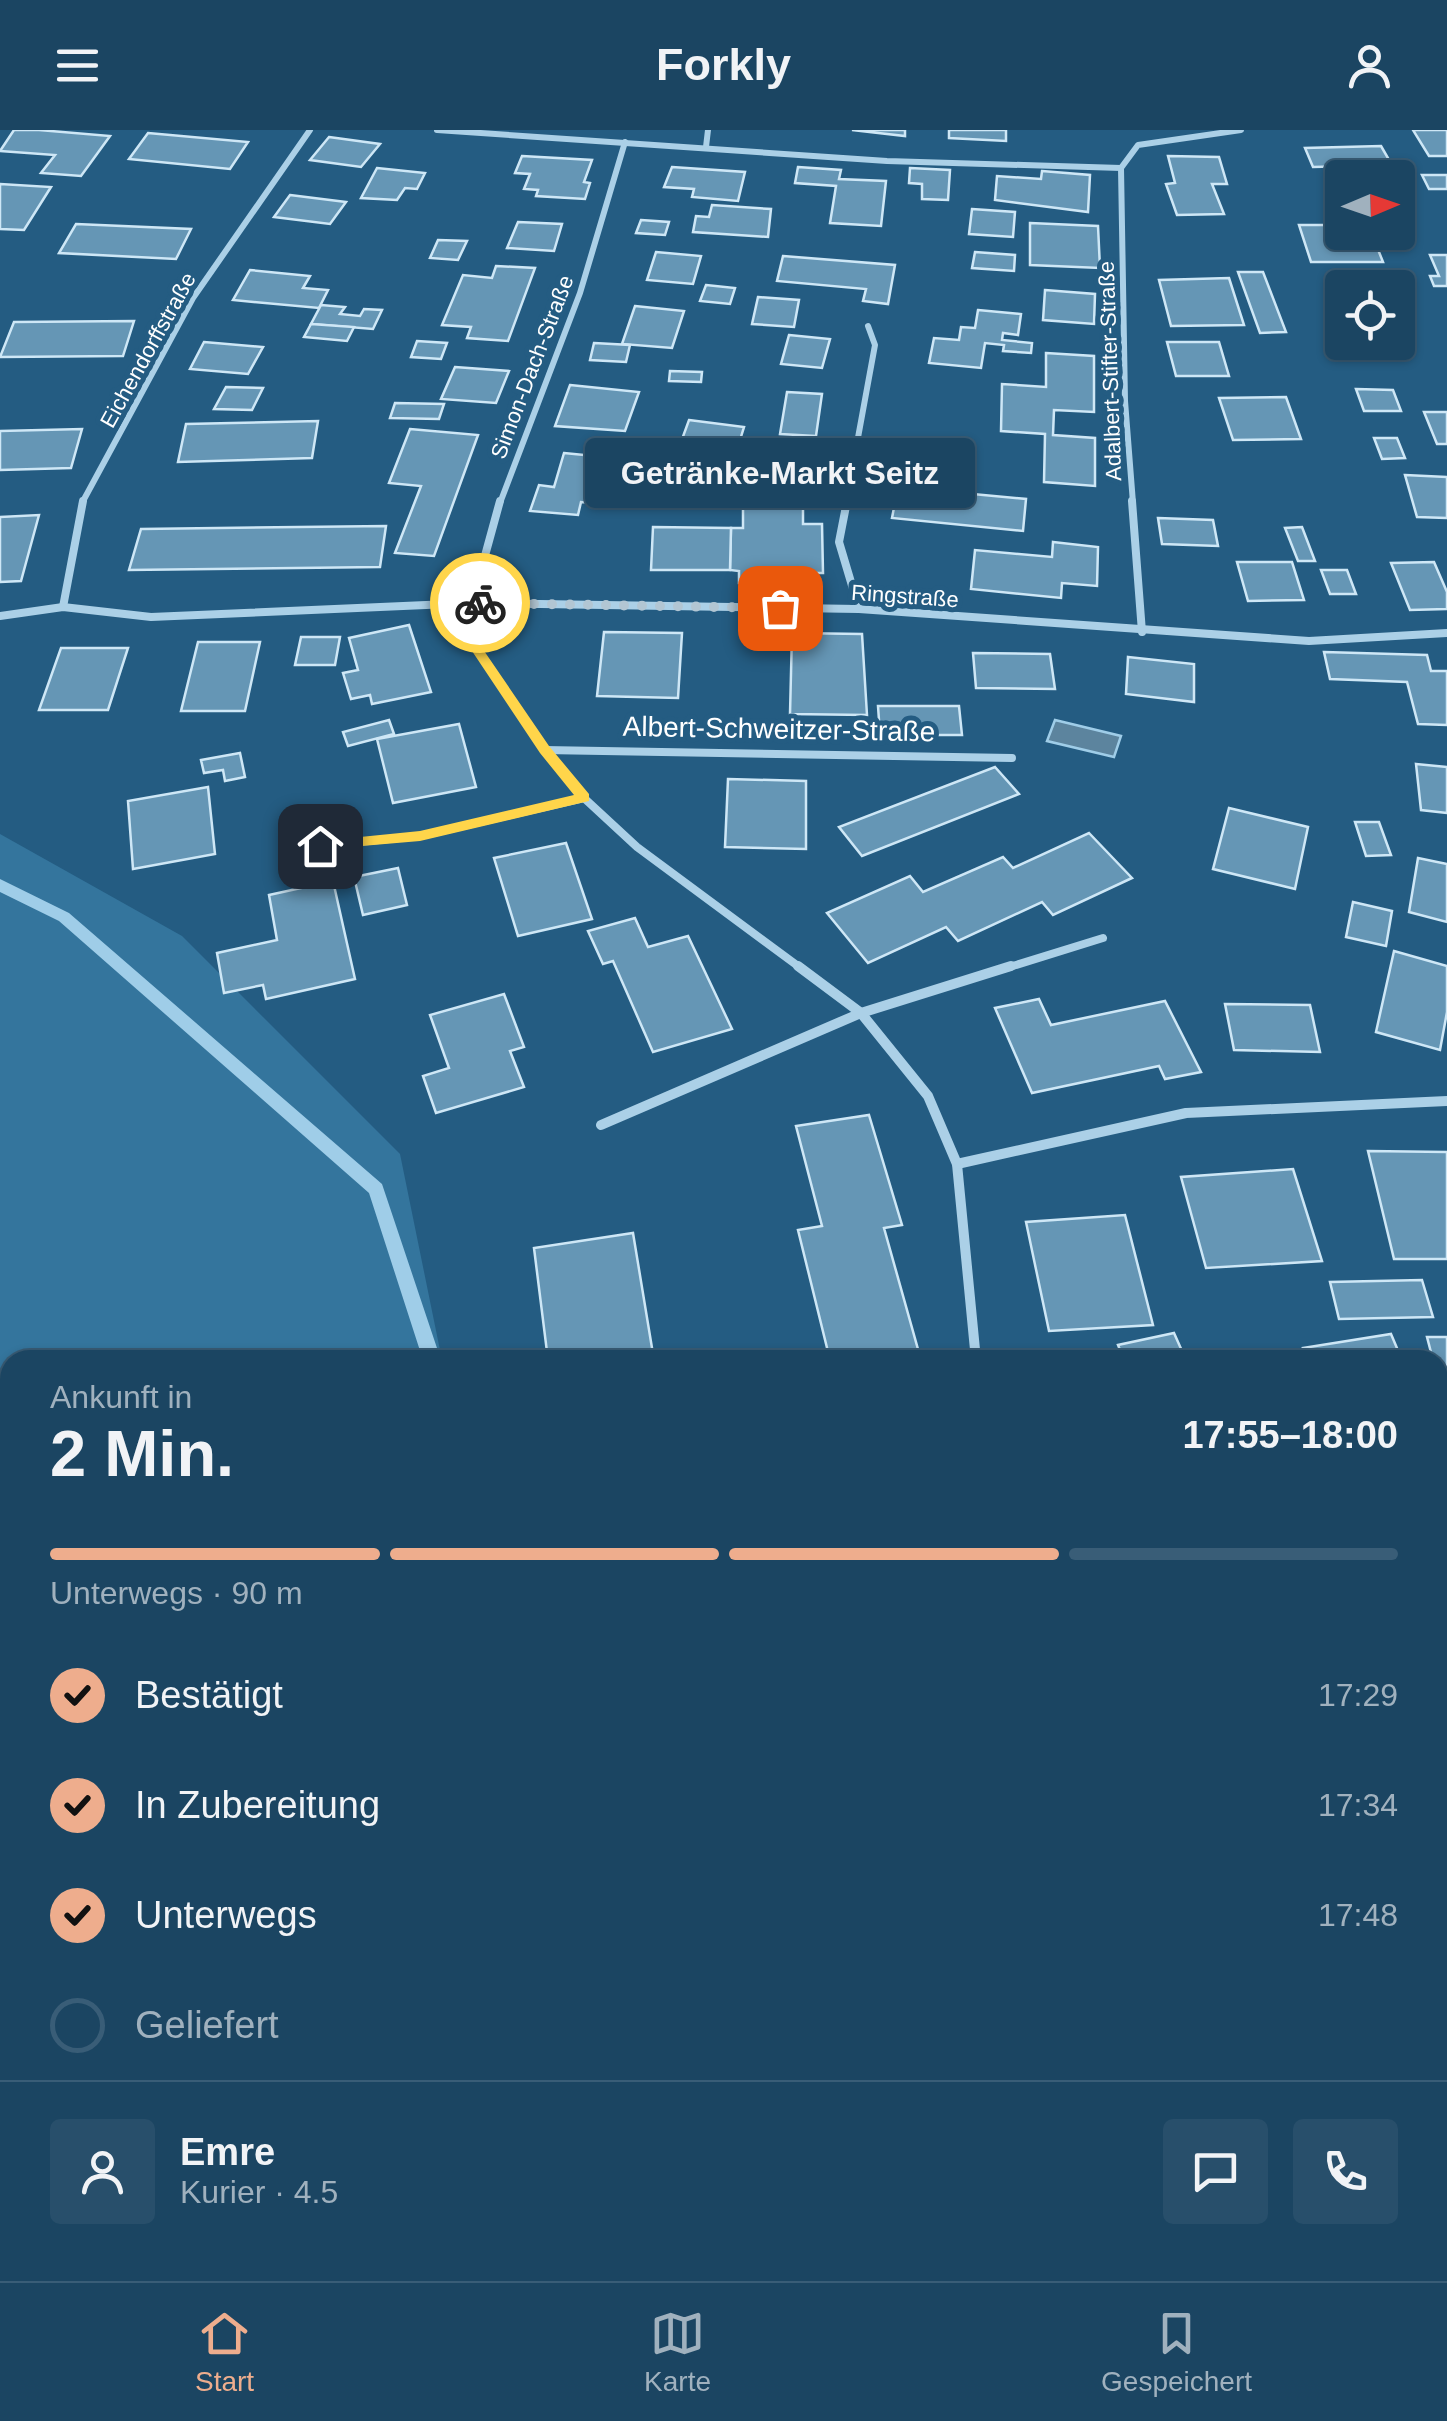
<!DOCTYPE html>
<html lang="de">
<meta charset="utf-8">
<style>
:root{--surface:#1b4562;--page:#284f6b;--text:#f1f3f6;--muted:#a0b1be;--line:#395d77;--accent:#eead8d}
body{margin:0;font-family:Arial,sans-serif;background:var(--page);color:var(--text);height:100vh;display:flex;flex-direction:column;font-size:38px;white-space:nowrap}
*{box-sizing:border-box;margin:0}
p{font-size:32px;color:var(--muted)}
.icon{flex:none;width:55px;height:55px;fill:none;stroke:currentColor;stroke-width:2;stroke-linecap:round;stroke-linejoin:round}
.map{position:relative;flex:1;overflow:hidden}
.sheet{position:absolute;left:0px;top:1220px;width:1448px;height:932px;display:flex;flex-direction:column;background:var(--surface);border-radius:30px 30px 0 0;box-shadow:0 2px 8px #0004,0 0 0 2px var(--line)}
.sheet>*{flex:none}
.needle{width:65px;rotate:88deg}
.fabs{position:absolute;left:1325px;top:30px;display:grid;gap:20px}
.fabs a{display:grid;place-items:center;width:90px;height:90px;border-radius:10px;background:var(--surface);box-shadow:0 2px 8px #0004,0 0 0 2px var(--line);font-size:50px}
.pin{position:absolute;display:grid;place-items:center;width:85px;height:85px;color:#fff;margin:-42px;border-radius:20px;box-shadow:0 5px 15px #0006}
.courier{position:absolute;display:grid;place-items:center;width:100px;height:100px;margin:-50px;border:8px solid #ffd54a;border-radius:50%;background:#fff;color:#222;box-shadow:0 2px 12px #0007}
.bubble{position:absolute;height:70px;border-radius:10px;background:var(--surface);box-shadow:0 2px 8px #0004,0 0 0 2px var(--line);font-size:32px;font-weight:700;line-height:70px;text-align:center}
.summary em{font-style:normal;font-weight:700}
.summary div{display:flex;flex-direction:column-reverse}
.summary{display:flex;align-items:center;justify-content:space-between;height:170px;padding:0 50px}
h1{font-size:65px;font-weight:700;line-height:75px}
.bar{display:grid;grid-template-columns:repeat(4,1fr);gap:15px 10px;align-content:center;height:120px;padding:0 50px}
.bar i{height:12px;border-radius:8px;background:var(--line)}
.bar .current{background:var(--accent)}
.bar p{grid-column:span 4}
.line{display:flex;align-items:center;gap:25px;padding:0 50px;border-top:2px solid var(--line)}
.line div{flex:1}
.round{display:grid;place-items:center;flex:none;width:105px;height:105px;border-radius:10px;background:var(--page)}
ol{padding:0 50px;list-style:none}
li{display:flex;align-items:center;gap:30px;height:110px}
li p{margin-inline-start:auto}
li .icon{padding:10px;border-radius:50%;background:var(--accent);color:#111;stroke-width:4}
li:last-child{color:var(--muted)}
li i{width:55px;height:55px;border:5px solid var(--line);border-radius:50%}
header{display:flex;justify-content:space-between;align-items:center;height:130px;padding:0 50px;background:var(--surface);font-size:45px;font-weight:700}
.menu{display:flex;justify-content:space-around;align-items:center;height:140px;border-top:2px solid var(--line);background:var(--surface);font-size:28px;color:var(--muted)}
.menu a{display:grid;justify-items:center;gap:5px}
.menu .current{color:var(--accent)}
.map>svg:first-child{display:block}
</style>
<header><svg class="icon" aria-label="menu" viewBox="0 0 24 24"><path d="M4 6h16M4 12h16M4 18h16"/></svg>Forkly<svg class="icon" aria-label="person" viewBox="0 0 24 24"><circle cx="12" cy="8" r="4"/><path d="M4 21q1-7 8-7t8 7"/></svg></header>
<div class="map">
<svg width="1447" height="2151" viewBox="0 0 1447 2151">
<rect width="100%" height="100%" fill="#245c82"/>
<g fill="#34759d">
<path d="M0 704 182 806 400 1024 442 1230H10V1843L0 1835Z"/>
<path d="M954 2142V2151H99L98 2143Z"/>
</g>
<g fill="#5c849e" stroke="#9fcde8" stroke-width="2.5">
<path d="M1055 590 1121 606 1114 627 1047 611Z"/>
<path d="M0 1592 10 1601V1753L0 1744Z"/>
<path d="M178 2143H314L316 2151H179Z"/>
</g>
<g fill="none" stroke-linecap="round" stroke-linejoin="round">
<g fill="#9fcde8" fill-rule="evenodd">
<path d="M0 749 69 783 382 1054 441 1230H423L369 1063 59 791 0 762Z"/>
<path d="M831 2142H859L862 2151H834Z"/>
</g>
</g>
<g fill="#6596b5" stroke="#cee7f6" stroke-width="2.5">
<path d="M14 0H39L110 6 81 46 41 43 55 25 0 21Z"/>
<path d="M852 0H905V6Z"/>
<path d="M949 0H1006V11L949 8Z"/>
<path d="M1413 0H1447V26H1429Z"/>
<path d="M148 3 248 12 230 39 129 29Z"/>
<path d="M329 7 380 14 361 37 310 30Z"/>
<path d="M1381 16 1392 35 1313 37 1305 18Z"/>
<path d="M522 26 592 30 584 52 590 53 585 69 536 66 538 60 524 59 530 44 515 43Z"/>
<path d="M1168 26 1219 27 1227 54H1212L1224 84 1177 85 1166 54 1175 53Z"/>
<path d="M672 37 745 42 738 71 692 67 694 59 664 57Z"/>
<path d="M798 37 841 40 839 49 886 51 881 96 830 93 836 56 795 53Z"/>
<path d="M377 38 425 43 417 59 405 58 397 70 361 68Z"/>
<path d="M910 38 950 40 948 70 922 69V54L909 53Z"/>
<path d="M1042 41 1090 45 1088 82 995 70 997 46 1041 49Z"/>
<path d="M1422 45H1447V59H1429Z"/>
<path d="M0 54 51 57 24 100 0 99Z"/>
<path d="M290 65 346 72 330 94 274 87Z"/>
<path d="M712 75 771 79 768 107 693 102 696 86 709 87Z"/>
<path d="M972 79 1015 82 1013 107 969 104Z"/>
<path d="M641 90 669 92 665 105 636 103Z"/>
<path d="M518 92 562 94 554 121 507 118Z"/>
<path d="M1030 93 1098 96 1100 138 1030 135Z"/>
<path d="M76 94 191 99 176 129 59 123Z"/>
<path d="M1299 95H1342V102H1371L1383 132H1311Z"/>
<path d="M438 110 467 111 458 130 430 128Z"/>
<path d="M656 122 701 126 693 154 647 150Z"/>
<path d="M975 122 1015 125 1014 141 972 138Z"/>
<path d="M1430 125H1447V156H1434L1430 146H1439Z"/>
<path d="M783 126 895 135 888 174 863 171 866 159 777 151Z"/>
<path d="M496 136 535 138 508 211 467 208 471 197 442 195 463 145 492 148Z"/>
<path d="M250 140 310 146 303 158 328 160 319 178 233 170Z"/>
<path d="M1238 142H1263L1286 202 1260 203Z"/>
<path d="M1229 148 1244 195 1171 196 1159 150Z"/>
<path d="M706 155 735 158 730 174 700 171Z"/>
<path d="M1045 160 1095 164 1094 194 1043 190Z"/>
<path d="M758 167 799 170 794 197 752 194Z"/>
<path d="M321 175 345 177 340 184 360 186 364 179 382 180 373 199 311 194Z"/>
<path d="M635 176 684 181 672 218 622 214Z"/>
<path d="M978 180 1021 184 1018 205 1003 203 1002 210 1032 213 1031 223 1003 221 1004 215 985 213 981 238 929 233 934 208 959 210 961 197 975 198Z"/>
<path d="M134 191 123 226 0 227 14 192Z"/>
<path d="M311 194 354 197 347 211 304 207Z"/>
<path d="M789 205 830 209 822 238 781 234Z"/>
<path d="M417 211 447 213 441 229 411 227Z"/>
<path d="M204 212 263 217 248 244 190 239Z"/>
<path d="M1167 212H1219L1229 246H1176Z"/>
<path d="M594 213 630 215 626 232 590 230Z"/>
<path d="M1046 223 1094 226V282L1054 280 1053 305 1095 308V356L1044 352 1045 304 1001 301 1002 254 1046 257Z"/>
<path d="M455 237 509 241 496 273 441 269Z"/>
<path d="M670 241 702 242 701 252 669 251Z"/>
<path d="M570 255 639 262 625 301 555 296Z"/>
<path d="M226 257 263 258 252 280 214 279Z"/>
<path d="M1356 259 1393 260 1401 281H1364Z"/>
<path d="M787 262 822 264 816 306 780 304Z"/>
<path d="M1286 267 1301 309 1233 310 1219 268Z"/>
<path d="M395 273 444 274 439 289 390 288Z"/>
<path d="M1424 282H1447V314H1437Z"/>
<path d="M689 290 744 297 727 352 669 345Z"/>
<path d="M318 291 312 328 178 332 186 294Z"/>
<path d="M82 299 71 338 0 340V301Z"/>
<path d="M410 299 478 305 434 426 395 423 421 356 389 353Z"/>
<path d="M1374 308H1397L1405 328 1382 329Z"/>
<path d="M564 323 635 330 623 376 581 372 578 385 530 381 539 355 554 357Z"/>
<path d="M771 328 811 330 810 347H824L823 366 768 364Z"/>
<path d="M1405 345 1447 347V388L1417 387Z"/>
<path d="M898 357 1026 369 1023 401 892 388Z"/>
<path d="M743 378H803V394H822L823 443H796V454L739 453V441L730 440 731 398H743Z"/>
<path d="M39 385 21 451 0 452V387Z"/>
<path d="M1158 388 1213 390 1218 416 1162 414Z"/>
<path d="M386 396 380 437 129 440 141 399Z"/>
<path d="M653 397 731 398 730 440H651Z"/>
<path d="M1302 397 1315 431H1298L1285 398Z"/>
<path d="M1053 412 1098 417 1097 456 1062 453 1061 468 971 459 975 420 1052 427Z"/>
<path d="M1237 432H1292L1304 470 1248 471Z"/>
<path d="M1434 432 1447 462V479L1410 480 1391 433Z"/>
<path d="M1321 440H1347L1356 464H1330Z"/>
<path d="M409 495 431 562 372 574 370 565 351 569 343 543 358 540 349 508Z"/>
<path d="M604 502 682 503 678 568 597 566Z"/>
<path d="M792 503 862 504 867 585 790 584Z"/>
<path d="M301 507H340L335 535H295Z"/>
<path d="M198 512H260L245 581H181Z"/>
<path d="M61 518H128L108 580H39Z"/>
<path d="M1324 522 1427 525 1431 541H1447V595L1418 594 1407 552 1330 549Z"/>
<path d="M973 523 1050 524 1055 559 976 558Z"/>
<path d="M1128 527 1194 534V572L1126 564Z"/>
<path d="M878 576H959L962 605H880Z"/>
<path d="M389 590 394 604 348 616 343 602Z"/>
<path d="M459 594 476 657 393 673 377 609Z"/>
<path d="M240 623 245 647 225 651 223 640 204 643 201 630Z"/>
<path d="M1416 634 1447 637V683L1421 680Z"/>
<path d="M995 637 1019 664 862 726 839 697Z"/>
<path d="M728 649 806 651V719L725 717Z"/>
<path d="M208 657 215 724 133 739 128 671Z"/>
<path d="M1229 678 1308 697 1295 759 1213 739Z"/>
<path d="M1355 692H1379L1391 725 1366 726Z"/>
<path d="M1089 703 1132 748 1053 785 1042 772 958 811 946 797 868 833 827 783 910 746 923 762 1003 727 1013 738Z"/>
<path d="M566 713 592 789 518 806 494 728Z"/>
<path d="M1418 728 1447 734V792L1409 782Z"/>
<path d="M398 738 407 775 363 785 354 747Z"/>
<path d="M333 751 355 849 266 869 263 855 224 863 217 823 277 810 269 765Z"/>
<path d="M1353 772 1392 781 1386 816 1346 807Z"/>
<path d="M635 788 648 817 688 806 732 899 653 922 613 831 603 834 588 801Z"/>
<path d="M1394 821 1447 836V882L1440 920 1376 902Z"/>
<path d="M504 864 524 917 510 921 524 957 436 983 423 946 449 938 430 885Z"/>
<path d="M1039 869 1051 895 1165 871 1201 942 1165 949 1159 936 1032 963 995 878Z"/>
<path d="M1225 874 1310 875 1320 922 1234 920Z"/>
<path d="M869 985 902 1095 884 1098 921 1230H830L798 1100 822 1096 796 996Z"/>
<path d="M1368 1021 1447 1022V1129H1394Z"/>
<path d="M1293 1039 1322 1131 1206 1138 1181 1047Z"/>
<path d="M1125 1085 1153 1195 1049 1201 1026 1092Z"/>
<path d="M633 1103 654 1230H548L534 1118Z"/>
<path d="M1422 1150 1433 1187 1339 1189 1330 1152Z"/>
<path d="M1174 1203 1186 1230H1124L1118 1215Z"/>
<path d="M1391 1204 1402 1230H1307L1303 1218Z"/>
<path d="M1427 1207H1447V1313H1438V1230H1433Z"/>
<rect x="1438" y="1559" width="9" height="44"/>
<path d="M1438 1770H1447V1805H1441Z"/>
<path d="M1441 2049 1447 2075V2151H1329L1328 2142H1438Z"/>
</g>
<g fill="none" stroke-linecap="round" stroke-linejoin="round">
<g stroke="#abd0e7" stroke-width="6">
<path d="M437 0 887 31 1121 38"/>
<path d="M706 17 708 0"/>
<path d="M82 373 193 168 310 0"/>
<path d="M500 373 580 163 625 12"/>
<path d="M846 373 875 215 868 196"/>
<path d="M1133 373 1125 271 1121 38 1138 15 1241 0"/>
</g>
<g stroke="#abd0e7" stroke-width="8">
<path d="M500 371 472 473V512L544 620 584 668 637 717 802 839"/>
<path d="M847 371 839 412 859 479"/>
<path d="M1132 371 1142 502"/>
<path d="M63 477 83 371"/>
<path d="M0 486 63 477 151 487 472 473 859 479 1309 511 1447 503"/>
<path d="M544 620 1012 628"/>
<path d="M287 719 420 706 584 668"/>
<path d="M1003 839 1103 808"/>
</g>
<g stroke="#abd0e7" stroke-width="10">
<path d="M798 836 861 883 928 966 957 1034 976 1230"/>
<path d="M601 995 861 883 1011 836"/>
<path d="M957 1034 1186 983 1447 971"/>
</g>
<path stroke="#abd0e7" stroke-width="12" d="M1227 2142 1230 2151"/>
</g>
<path fill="#ffd54a" d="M472 469 487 473 478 477V512L549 616 589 664V671L420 711 315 720V712L320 711 420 701 574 665 540 623 466 512V473Z"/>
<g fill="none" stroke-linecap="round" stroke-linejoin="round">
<path stroke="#b2c6d3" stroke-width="10" stroke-dasharray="0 18" d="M480 473 780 478"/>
</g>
<g text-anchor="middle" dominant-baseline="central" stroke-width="10" stroke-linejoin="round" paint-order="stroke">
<g font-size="22" fill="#fff" stroke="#245c82">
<text transform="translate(148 220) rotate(-61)">Eichendorffstraße</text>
<text transform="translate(532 237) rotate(-69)">Simon-Dach-Straße</text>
<text transform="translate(1110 241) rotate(-92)">Adalbert-Stifter-Straße</text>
<text transform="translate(905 466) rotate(4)">Ringstraße</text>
</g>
<g font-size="28" fill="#fff" stroke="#245c82">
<text transform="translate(779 599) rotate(1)">Albert-Schweitzer-Straße</text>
</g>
</g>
</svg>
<div class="fabs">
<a><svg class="needle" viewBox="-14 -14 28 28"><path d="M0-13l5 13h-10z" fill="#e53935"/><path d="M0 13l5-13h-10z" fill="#a0b1be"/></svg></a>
<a><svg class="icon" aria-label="locate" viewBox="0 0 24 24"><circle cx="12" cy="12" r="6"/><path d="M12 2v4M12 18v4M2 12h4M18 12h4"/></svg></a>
</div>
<div class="pin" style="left:780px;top:478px;background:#ea580c"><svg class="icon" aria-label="bag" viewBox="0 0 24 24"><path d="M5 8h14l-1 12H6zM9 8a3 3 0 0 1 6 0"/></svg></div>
<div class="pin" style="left:320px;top:716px;background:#1f2937"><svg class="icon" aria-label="home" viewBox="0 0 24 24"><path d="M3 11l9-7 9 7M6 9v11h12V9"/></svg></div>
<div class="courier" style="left:480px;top:473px"><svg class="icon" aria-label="bike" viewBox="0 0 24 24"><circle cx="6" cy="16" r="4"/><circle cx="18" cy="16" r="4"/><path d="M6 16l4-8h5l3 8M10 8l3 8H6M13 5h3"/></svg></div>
<div class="bubble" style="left:585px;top:308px;width:390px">Getränke-Markt Seitz</div>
<section class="sheet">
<div class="summary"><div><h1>2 Min.</h1><p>Ankunft in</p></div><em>17:55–18:00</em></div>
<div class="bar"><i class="current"></i><i class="current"></i><i class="current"></i><i></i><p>Unterwegs · 90 m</p></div>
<ol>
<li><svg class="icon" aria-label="check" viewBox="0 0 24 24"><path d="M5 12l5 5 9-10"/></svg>Bestätigt<p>17:29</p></li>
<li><svg class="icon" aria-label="check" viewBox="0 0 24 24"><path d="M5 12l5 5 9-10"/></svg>In Zubereitung<p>17:34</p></li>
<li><svg class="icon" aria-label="check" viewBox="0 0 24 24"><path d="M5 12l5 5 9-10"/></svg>Unterwegs<p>17:48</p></li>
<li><i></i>Geliefert</li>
</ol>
<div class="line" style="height:180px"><a class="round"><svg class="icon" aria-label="person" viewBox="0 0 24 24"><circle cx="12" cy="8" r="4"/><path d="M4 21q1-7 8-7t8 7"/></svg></a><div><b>Emre</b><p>Kurier · 4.5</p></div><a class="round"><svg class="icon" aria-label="chat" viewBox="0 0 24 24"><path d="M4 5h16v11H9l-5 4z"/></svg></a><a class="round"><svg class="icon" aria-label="phone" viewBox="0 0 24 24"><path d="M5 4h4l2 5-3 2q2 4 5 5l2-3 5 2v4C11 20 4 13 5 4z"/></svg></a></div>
</section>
</div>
<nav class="menu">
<a class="current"><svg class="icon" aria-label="home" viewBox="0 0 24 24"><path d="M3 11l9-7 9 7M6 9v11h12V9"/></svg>Start</a>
<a><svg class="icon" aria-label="map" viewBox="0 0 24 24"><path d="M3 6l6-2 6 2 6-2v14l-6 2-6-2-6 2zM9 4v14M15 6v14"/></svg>Karte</a>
<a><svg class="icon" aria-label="saved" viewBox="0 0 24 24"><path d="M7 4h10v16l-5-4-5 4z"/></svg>Gespeichert</a>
</nav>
